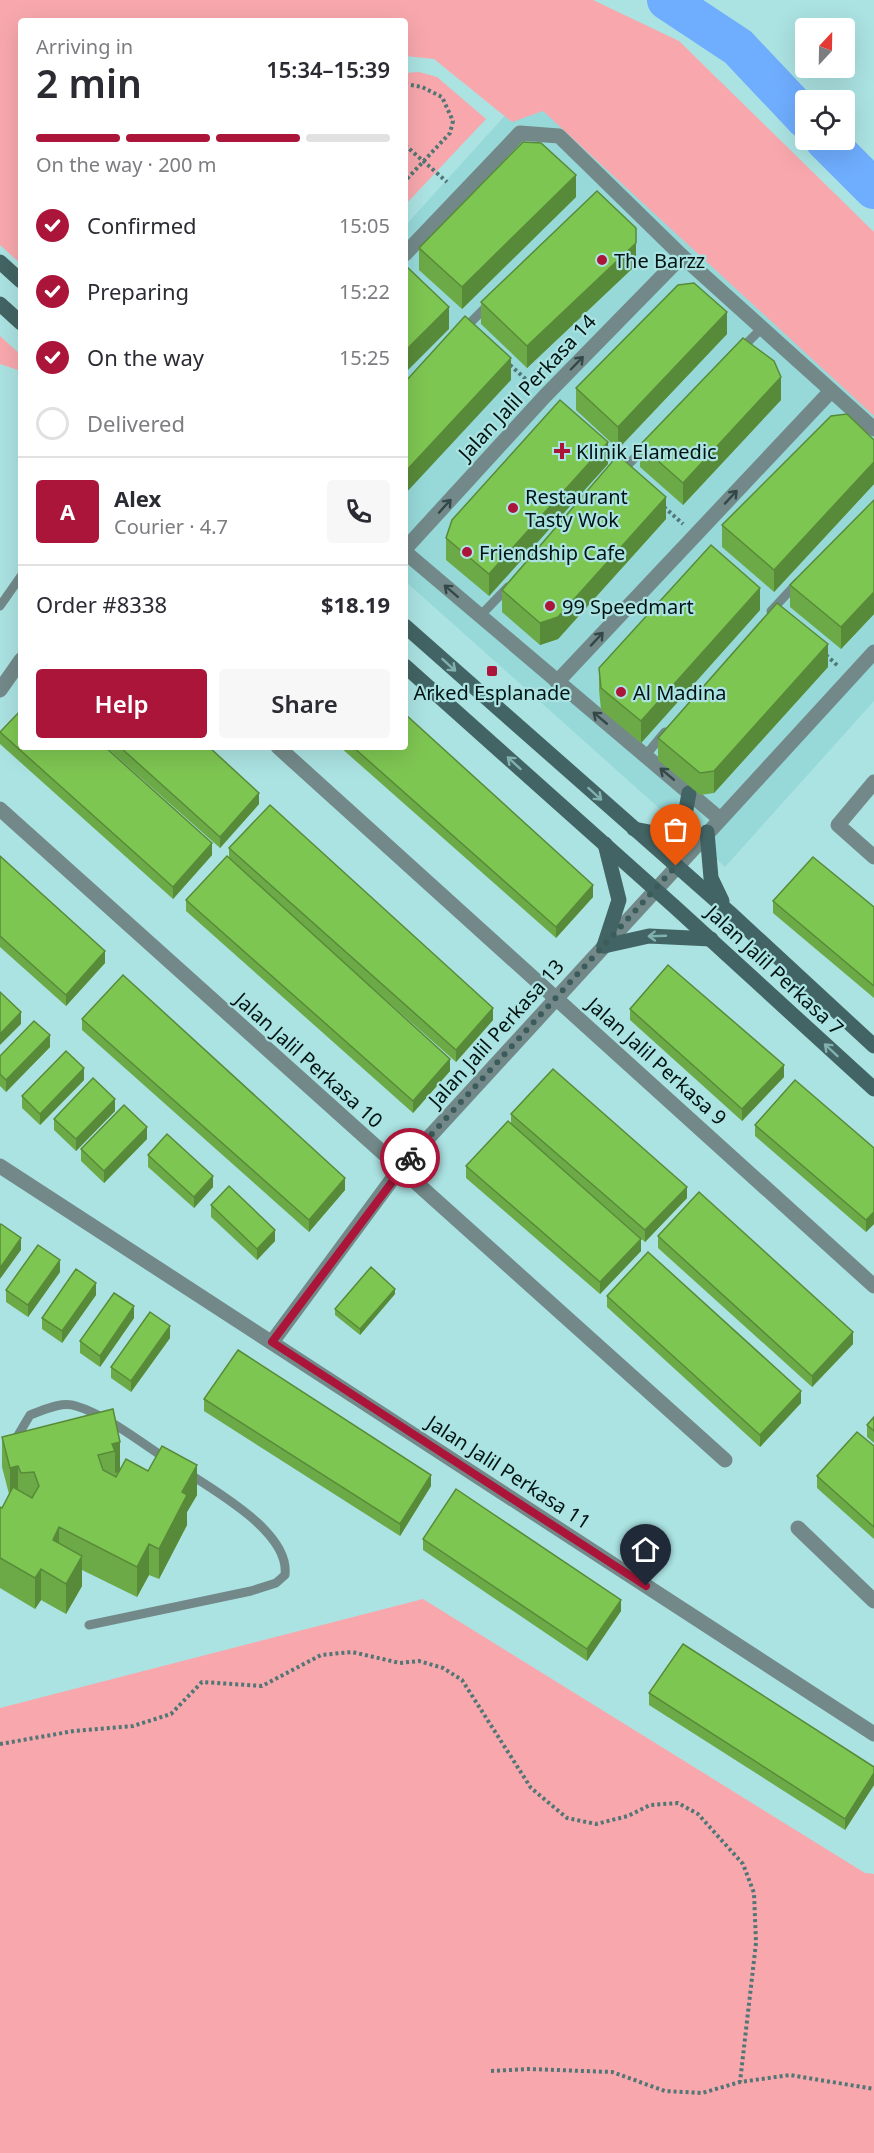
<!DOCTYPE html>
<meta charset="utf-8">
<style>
:root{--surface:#fff;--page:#f7f7f7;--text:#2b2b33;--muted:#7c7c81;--line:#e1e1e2;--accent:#ab153a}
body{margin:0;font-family:"Noto Sans",sans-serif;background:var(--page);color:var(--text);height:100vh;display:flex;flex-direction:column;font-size:22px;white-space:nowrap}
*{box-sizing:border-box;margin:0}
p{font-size:20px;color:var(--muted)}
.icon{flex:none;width:33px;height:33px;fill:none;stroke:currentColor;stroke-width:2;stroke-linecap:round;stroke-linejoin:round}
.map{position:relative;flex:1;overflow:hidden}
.panel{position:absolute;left:18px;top:18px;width:390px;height:732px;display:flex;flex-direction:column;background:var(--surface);border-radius:6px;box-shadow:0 6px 24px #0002}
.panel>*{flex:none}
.needle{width:39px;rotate:22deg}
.tools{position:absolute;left:795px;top:18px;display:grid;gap:12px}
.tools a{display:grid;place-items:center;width:60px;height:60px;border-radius:6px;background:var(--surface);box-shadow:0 6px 24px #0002;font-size:30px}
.pin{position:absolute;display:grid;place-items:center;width:51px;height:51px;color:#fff;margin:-62px -26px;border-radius:50% 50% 50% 0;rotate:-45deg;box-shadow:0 0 6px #0007}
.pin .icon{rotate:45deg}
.courier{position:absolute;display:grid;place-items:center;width:60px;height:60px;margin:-30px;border:4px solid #ab153a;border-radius:50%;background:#fff;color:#222;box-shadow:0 2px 8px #0007}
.overview em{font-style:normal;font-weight:600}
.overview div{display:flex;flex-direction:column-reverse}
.overview{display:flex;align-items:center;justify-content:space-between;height:102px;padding:0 18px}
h1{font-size:39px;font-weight:600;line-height:45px}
.bar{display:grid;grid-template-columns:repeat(4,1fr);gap:9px 6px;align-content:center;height:72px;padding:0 18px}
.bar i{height:8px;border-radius:4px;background:var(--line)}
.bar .selected{background:var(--accent)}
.bar p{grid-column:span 4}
.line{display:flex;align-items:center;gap:15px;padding:0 18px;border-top:2px solid var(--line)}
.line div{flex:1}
.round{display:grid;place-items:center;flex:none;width:63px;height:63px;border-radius:6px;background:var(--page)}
ol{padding:0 18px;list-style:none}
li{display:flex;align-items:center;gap:18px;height:66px}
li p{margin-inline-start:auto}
li .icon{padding:6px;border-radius:50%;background:var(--accent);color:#fff;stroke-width:4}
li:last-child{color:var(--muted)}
li i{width:33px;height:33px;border:3px solid var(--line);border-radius:50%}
.cta{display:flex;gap:12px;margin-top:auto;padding:12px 18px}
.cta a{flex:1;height:69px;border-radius:6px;background:var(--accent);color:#fff;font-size:24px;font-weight:600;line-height:69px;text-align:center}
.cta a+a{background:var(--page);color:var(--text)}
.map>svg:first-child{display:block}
</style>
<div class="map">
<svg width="874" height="2153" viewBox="0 0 874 2153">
<rect width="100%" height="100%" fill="#abe3e2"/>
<path fill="#97d9d9" d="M530 88 874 394V701L725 867 405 581V226Z"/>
<g fill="#f8a8ad">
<path d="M0 0H593L679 41 874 232V416L543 111 512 122 434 59 405 56V21H21V264L0 245Z"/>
<path d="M419 72 437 77 486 119 405 205V73Z"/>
<path d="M0 336 21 355V371L0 364Z"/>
<path d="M423 1599 865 1873 874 1874V2153H0V1708Z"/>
</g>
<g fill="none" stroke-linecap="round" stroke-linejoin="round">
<g stroke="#6fadfe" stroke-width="40">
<path d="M667 0 738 47 806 119"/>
<path d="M825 140 874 189"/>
</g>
<g stroke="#517675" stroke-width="4" stroke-dasharray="3 3" stroke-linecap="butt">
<path d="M405 84 422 87 442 97 453 121 450 133 405 181"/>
<path d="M405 145 447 182"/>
<path d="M510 365 531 384"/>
<path d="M664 507 683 524"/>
<path d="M826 655 838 666"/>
<path d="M0 1744 74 1731 133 1726 171 1714 202 1682 262 1686 321 1655 352 1652 400 1663 419 1661 443 1668 462 1680 531 1788 567 1818 596 1824 628 1816 650 1805 678 1803 698 1814 743 1864 754 1893 756 1943 740 2082"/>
<path d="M491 2071 529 2069 612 2072 665 2091 702 2093 740 2082 790 2075 874 2089"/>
</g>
<g stroke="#738989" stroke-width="9">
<path d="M464 329 488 305"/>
<path d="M740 350 762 328"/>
<path d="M621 472 649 443"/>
<path d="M0 606 21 576"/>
<path d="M771 611 798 582"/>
<path d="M480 616 508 587"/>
<path d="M645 756 665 732"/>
<path d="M14 1442 30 1415C44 1410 62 1401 76 1406 104 1414 141 1442 166 1459"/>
<path d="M89 1625 251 1591 276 1583 285 1575C290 1533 219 1494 188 1473"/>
</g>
<g stroke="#738989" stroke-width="15">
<path d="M405 254 520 133 559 136 682 256 874 429"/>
<path d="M405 549 545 396 682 256"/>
<path d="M405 552 720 819"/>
<path d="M557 682 831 391"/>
<path d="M0 690 21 660"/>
<path d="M278 747 874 1286"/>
<path d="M874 782 838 825 874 857"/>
<path d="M0 809 725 1460"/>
<path d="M0 1166 874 1734"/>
<path d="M272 1342 399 1170 874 652"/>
<path d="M798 1528 874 1601"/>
</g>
<g stroke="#436464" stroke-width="15">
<path d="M0 262 21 281"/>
<path d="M0 304 21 323"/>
<path d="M405 626 729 912 874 1046"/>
<path d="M405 666 676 908 874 1089"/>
<path d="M634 829 660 834 677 828 685 815 689 793"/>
<path d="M707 832 711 878 722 901"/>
<path d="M604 946 649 936 711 939"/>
<path d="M604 946 619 900 605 844"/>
</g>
</g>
<g fill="#6caa47">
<path d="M576 197 462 309 419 270V248Z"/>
<path d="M636 265 527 368 481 324V302Z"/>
<path d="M727 334 618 449 576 410V388Z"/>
<path d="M781 400 683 505 640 467V445Z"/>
<path d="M874 440V484L774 592 722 547V525Z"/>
<path d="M608 464 489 596 446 560V538Z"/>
<path d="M874 500V614L841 649 790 607V585Z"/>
<path d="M666 519 558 639 540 645 502 612V590Z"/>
<path d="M760 610 641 743 601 710 599 690V668Z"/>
<path d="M828 667 714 793 700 795 658 760V738Z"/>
<path d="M0 732 212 855 173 899 0 744Z"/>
<path d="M106 747H209L259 804 220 848Z"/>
<path d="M340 747H405L593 897 556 938Z"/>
<path d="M229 848 493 1020 456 1062 324 945 450 1071 413 1113 186 911V900L229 858Z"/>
<path d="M0 856 105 963 66 1006 0 947Z"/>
<path d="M773 901 874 907V998L773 913Z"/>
<path d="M630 1009 784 1077 742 1121 630 1020Z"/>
<path d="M82 1019 345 1190 309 1232 82 1030Z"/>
<path d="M50 1047 6 1092 0 1086V1056Z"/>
<path d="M84 1080 40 1125 22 1108V1096Z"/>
<path d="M115 1111 76 1151 54 1130V1119Z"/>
<path d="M511 1114 687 1198 645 1242 576 1181 641 1251 600 1294 466 1178V1166L511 1124Z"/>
<path d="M755 1125 874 1148V1224L866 1232 755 1136Z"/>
<path d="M147 1139 104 1183 81 1161V1149Z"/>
<path d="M148 1155 213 1187 194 1208 148 1167Z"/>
<path d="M211 1205 275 1241 257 1260 211 1217Z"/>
<path d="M658 1236 853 1344 812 1387 658 1248Z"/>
<path d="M60 1272 28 1317 6 1302V1290Z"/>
<path d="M395 1294 360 1335 335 1315V1309Z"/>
<path d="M96 1295 62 1343 42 1329V1318Z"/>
<path d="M607 1296 801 1403 760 1447 607 1307Z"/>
<path d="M134 1318 100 1367 80 1353V1341Z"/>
<path d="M170 1338 131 1392 111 1378V1367Z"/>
<path d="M204 1399 431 1486 400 1536 204 1411Z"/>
<path d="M113 1409 120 1470 197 1495 187 1512V1525L159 1579 149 1575 137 1597 82 1570V1586L66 1614 41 1600 35 1609 0 1588V1507L2 1508 9 1494 2 1467V1437Z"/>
<path d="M874 1417V1443L867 1437V1425Z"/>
<path d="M874 1446V1539L817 1488V1476Z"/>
<path d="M423 1539 621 1611 587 1661 423 1550Z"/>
<path d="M649 1693 874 1767V1785L845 1830 649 1705Z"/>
</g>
<g fill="#588b39">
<path d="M576 175V197L462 309V287Z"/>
<path d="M636 243V265L527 368V346Z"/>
<path d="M449 307V329L405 373V351Z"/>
<path d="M727 312V334L618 449V427Z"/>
<path d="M511 358V380L405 494V472Z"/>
<path d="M781 377V400L683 505V483Z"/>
<path d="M608 442V464L489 596V574Z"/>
<path d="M874 462V484L774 592V570Z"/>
<path d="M666 497V519L558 639 540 645V623Z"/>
<path d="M760 588V610L641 743V721Z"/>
<path d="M874 592V614L841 649V627Z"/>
<path d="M828 644V667L714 793V771Z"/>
<path d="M259 793V804L220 848V837Z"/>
<path d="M212 843V855L173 899V887Z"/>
<path d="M593 885V897L556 938V927Z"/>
<path d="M105 951V963L66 1006V995Z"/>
<path d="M493 1008V1020L456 1062V1050Z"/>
<path d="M21 1012V1024L0 1045V1034Z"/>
<path d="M50 1035V1047L6 1092V1080Z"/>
<path d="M450 1059V1071L413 1113V1101Z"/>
<path d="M784 1065V1077L742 1121V1109Z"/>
<path d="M84 1068V1080L40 1125V1114Z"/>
<path d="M115 1099V1111L76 1151V1139Z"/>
<path d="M147 1127V1139L104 1183V1171Z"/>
<path d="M213 1176V1187L194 1208V1197Z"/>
<path d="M345 1178V1190L309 1232V1220Z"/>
<path d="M687 1187V1198L645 1242V1230Z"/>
<path d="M874 1212V1224L866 1232V1220Z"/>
<path d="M275 1230V1241L257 1260V1249Z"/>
<path d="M21 1238V1250L0 1279V1268Z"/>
<path d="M641 1239V1251L600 1294V1282Z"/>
<path d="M60 1260V1272L28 1317V1305Z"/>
<path d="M96 1283V1295L62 1343V1331Z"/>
<path d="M395 1289V1294L360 1335V1329Z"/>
<path d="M134 1306V1318L100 1367V1356Z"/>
<path d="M170 1326V1338L131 1392V1381Z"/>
<path d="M853 1332V1344L812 1387V1376Z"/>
<path d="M801 1391V1403L760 1447V1435Z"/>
<path d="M120 1442V1472L115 1473V1451L112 1444Z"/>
<path d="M197 1465V1495L187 1512V1525L159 1579V1549L182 1492Z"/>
<path d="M18 1466V1496L10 1498V1468Z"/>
<path d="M431 1475V1486L400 1536V1524Z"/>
<path d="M59 1527V1557L53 1540Z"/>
<path d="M149 1544V1575L137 1597V1567Z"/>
<path d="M82 1556V1586L66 1614V1584Z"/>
<path d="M41 1569V1600L35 1609V1578Z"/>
<path d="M621 1600V1611L587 1661V1649Z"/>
<path d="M874 1773V1785L845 1830V1819Z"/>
</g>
<g fill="#7ec652" stroke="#588b39" stroke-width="1.5">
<path d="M523 142 541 143 576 175 462 287 419 248Z"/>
<path d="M597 191 636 228V243L527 346 481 302Z"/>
<path d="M405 265 449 307 405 351Z"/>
<path d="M694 283 727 312 618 427 576 388 678 285Z"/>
<path d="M465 316 511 358 405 472V382Z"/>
<path d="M743 338 774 361 781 377 683 483 640 445Z"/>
<path d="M560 400 608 442 489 574 446 538 452 520Z"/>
<path d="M847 414 874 440V462L774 570 722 525 831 416Z"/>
<path d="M618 455 666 497 558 617 540 623 502 590Z"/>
<path d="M874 500V592L841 627 790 585Z"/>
<path d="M711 545 760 588 641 721 601 688 599 668Z"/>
<path d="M777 603 828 644 714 771 700 773 658 738Z"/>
<path d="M21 710V747H105L212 843 173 887 0 732Z"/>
<path d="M405 714 593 885 556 927 353 747H405Z"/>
<path d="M120 747H209L259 793 220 837Z"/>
<path d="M270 805 493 1008 456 1050 229 848Z"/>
<path d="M0 856 105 951 66 995 0 936Z"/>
<path d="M227 856 450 1059 413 1101 186 900Z"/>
<path d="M813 857 874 907V986L773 901Z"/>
<path d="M668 965 784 1065 742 1109 630 1009Z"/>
<path d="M123 975 345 1178 309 1220 82 1019Z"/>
<path d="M0 992 21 1012 0 1034Z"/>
<path d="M34 1021 50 1035 6 1080 0 1074V1056Z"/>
<path d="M66 1051 84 1068 40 1114 22 1096Z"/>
<path d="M553 1069 687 1187 645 1230 511 1114Z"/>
<path d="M93 1078 115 1099 76 1139 54 1119Z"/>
<path d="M795 1080 874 1148V1212L866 1220 755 1125Z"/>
<path d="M124 1105 147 1127 104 1171 81 1149Z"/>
<path d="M508 1121 641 1239 600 1282 466 1166Z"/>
<path d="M167 1134 213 1176 194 1197 148 1155Z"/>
<path d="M229 1186 275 1230 257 1249 211 1205Z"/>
<path d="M699 1192 853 1332 812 1376 658 1236Z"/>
<path d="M1 1224 21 1238 0 1268V1226Z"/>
<path d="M38 1245 60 1260 28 1305 6 1290Z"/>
<path d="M648 1252 801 1391 760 1435 607 1296Z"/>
<path d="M371 1267 395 1289 360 1329 335 1309Z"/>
<path d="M76 1269 96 1283 62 1331 42 1318Z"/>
<path d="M114 1293 134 1306 100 1356 80 1341Z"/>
<path d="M150 1312 170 1326 131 1381 111 1367Z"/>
<path d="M238 1350 431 1475 400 1524 204 1399Z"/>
<path d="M113 1409 120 1442 112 1444 115 1451 98 1455 103 1470 116 1477 126 1459 148 1471 162 1446 197 1465 182 1492 187 1495 159 1549 149 1544 137 1567 59 1527 53 1540 82 1556 66 1584 41 1569 35 1578 0 1558V1507L2 1508 13 1487 32 1498 39 1486 34 1472 21 1473 18 1466 10 1468 2 1437Z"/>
<path d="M874 1417V1431L867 1425Z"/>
<path d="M857 1432 874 1446V1527L817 1476Z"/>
<path d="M456 1489 621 1600 587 1649 423 1539Z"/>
<path d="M683 1644 874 1767V1773L845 1819 649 1693Z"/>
</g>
<defs><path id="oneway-shaft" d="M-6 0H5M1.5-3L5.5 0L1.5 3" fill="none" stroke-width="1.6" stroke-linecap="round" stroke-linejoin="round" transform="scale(1.5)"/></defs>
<g stroke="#344848">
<use href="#oneway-shaft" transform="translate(577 363) rotate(-46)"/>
<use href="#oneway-shaft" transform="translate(731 497) rotate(-47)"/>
<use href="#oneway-shaft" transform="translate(445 506) rotate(-48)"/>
<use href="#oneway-shaft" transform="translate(451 591) rotate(-139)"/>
<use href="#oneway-shaft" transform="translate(597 639) rotate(-47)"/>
<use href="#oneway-shaft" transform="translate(600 718) rotate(-140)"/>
<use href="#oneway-shaft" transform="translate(667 774) rotate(-140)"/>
</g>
<g stroke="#81b0b0">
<use href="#oneway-shaft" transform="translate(449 665) rotate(42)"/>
<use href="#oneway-shaft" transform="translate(514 763) rotate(-138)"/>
<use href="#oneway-shaft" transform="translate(595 794) rotate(42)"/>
<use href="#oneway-shaft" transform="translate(657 936) rotate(178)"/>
<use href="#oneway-shaft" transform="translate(831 1050) rotate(-137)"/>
</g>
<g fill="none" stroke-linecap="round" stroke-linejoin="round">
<path stroke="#3c5c5b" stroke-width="6" stroke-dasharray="0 10.8" d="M410 1158 676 866"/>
<path stroke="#ab153a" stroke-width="8" d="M410 1158 272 1342 646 1586"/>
</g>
<g fill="#ab153a" stroke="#abe3e2" stroke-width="2">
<circle cx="602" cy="260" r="6"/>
<path d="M559 442h6v6h6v6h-6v6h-6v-6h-6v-6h6z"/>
<circle cx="513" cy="508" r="6"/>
<circle cx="467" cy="552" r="6"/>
<circle cx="550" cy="606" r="6"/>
<rect x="486" y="665" width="12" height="12" rx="3"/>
<circle cx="621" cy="692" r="6"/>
</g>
<g text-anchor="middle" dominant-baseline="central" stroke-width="4.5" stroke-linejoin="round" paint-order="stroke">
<g font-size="20" fill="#001313" stroke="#abe3e2" text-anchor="start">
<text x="614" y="260">The Barzz</text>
<text x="576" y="451">Klinik Elamedic</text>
<text x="525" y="496">Restaurant<tspan x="525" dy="23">Tasty Wok</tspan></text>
<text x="479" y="552">Friendship Cafe</text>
<text x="562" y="606">99 Speedmart</text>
<text x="492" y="692" text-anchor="middle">Arked Esplanade</text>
<text x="633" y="692">Al Madina</text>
</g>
<g font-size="20" fill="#001313" stroke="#abe3e2">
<text transform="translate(527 387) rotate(-47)">Jalan Jalil Perkasa 14</text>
<text transform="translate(775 970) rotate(43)">Jalan Jalil Perkasa 7</text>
<text transform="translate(496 1033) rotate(-48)">Jalan Jalil Perkasa 13</text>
<text transform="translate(309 1060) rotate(42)">Jalan Jalil Perkasa 10</text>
<text transform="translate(657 1061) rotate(42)">Jalan Jalil Perkasa 9</text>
<text transform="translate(509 1472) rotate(33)">Jalan Jalil Perkasa 11</text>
</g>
</g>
</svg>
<div class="tools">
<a><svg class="needle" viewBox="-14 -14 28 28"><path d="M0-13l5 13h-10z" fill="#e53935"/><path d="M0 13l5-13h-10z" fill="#7c7c81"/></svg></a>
<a><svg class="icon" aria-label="locate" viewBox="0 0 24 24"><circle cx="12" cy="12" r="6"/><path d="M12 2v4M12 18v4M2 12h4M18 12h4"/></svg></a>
</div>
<div class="pin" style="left:676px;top:866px;background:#ea580c"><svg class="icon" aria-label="bag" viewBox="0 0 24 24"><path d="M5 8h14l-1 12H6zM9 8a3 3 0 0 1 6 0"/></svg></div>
<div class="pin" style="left:646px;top:1586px;background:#1f2937"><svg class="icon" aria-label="home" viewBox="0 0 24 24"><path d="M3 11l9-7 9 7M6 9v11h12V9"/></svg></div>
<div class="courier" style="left:410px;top:1158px"><svg class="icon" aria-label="bike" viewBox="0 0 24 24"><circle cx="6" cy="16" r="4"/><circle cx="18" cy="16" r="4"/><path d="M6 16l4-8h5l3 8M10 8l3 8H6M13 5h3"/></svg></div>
<section class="panel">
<div class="overview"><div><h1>2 min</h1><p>Arriving in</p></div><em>15:34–15:39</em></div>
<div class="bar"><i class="selected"></i><i class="selected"></i><i class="selected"></i><i></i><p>On the way · 200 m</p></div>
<ol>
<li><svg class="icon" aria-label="check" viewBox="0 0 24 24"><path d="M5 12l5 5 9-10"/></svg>Confirmed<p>15:05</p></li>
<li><svg class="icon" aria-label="check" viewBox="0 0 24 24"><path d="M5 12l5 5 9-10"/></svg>Preparing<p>15:22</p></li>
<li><svg class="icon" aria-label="check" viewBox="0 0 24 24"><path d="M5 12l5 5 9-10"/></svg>On the way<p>15:25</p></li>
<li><i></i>Delivered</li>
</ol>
<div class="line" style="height:108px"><b class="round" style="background:var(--accent);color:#fff">A</b><div><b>Alex</b><p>Courier · 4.7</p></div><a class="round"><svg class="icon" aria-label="phone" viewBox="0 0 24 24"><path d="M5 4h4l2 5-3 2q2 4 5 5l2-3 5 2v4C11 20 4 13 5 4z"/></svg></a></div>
<div class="line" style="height:78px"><div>Order #8338</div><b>$18.19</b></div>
<div class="cta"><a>Help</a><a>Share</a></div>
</section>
</div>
